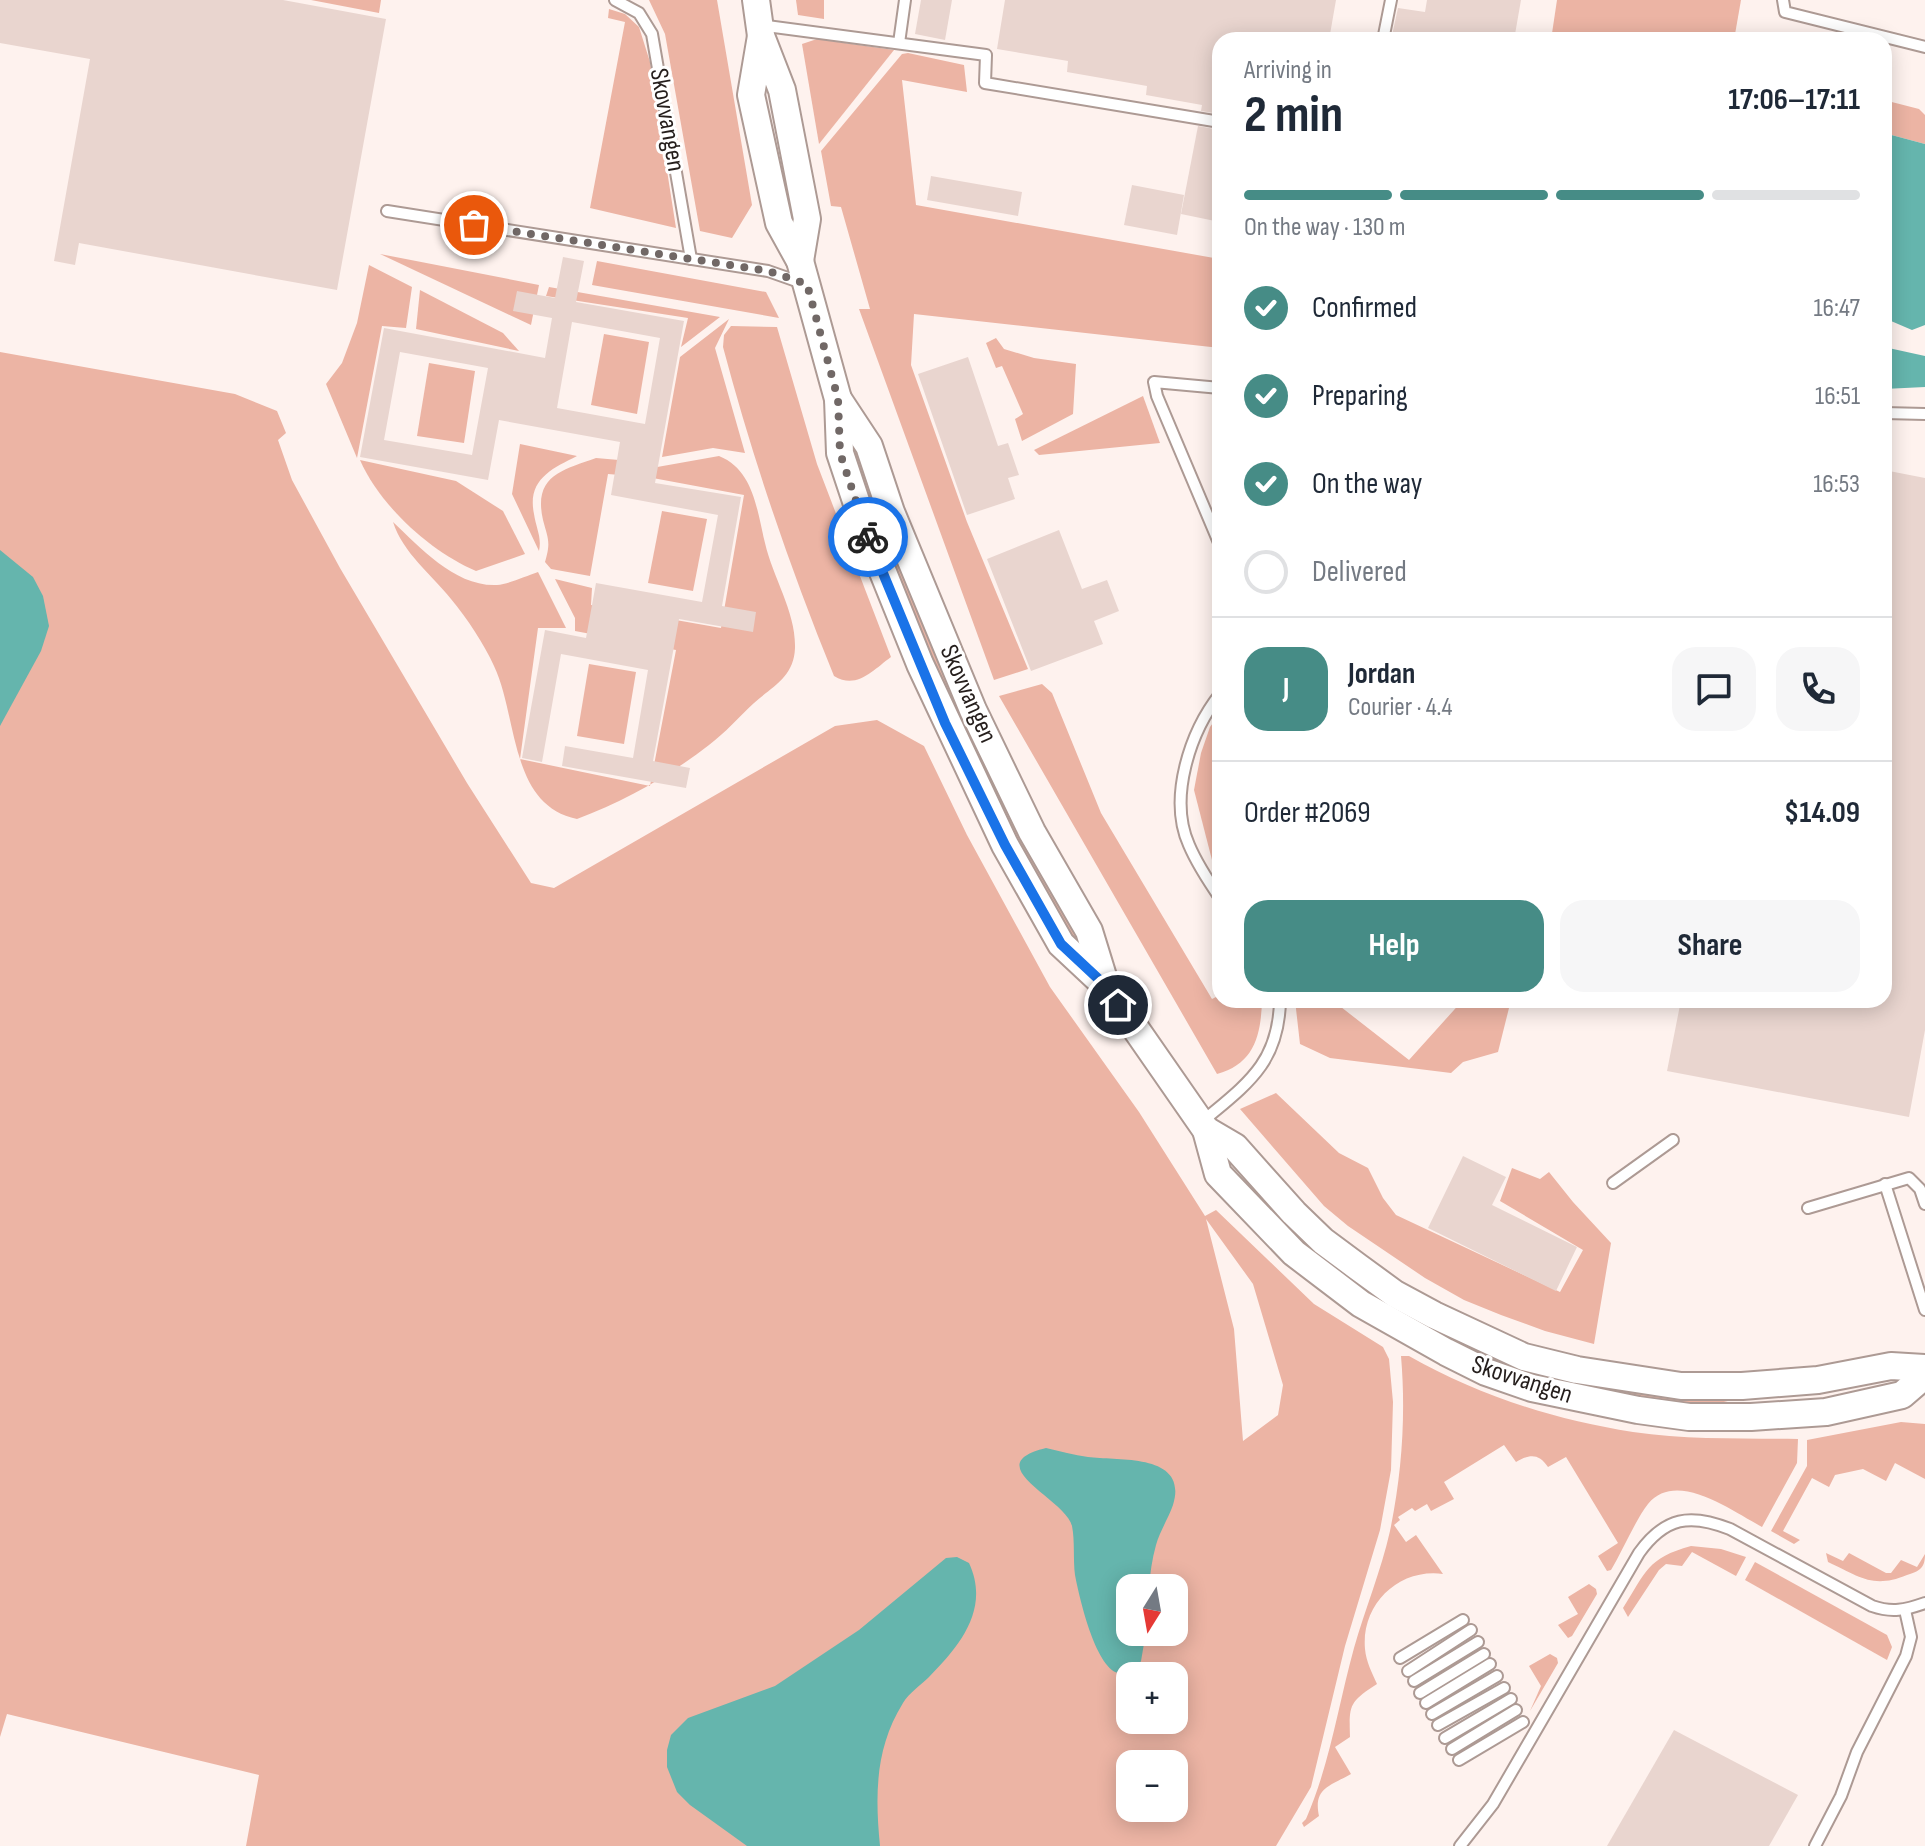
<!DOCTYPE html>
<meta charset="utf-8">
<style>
:root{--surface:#fff;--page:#f6f6f7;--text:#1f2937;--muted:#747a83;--line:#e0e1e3;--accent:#468c86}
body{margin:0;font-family:"Sofia Sans Condensed",sans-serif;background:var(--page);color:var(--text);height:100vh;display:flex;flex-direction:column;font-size:30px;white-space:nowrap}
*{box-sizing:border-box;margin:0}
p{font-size:26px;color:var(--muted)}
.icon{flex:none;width:44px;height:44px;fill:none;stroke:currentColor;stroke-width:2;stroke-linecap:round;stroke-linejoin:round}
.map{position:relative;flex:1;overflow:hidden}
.details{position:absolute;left:1212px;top:32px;width:680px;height:976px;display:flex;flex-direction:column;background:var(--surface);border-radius:24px;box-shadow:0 4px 20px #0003}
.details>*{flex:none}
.needle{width:52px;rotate:191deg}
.tools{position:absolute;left:1116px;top:1574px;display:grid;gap:16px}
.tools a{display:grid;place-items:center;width:72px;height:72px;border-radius:16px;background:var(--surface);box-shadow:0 4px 20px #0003;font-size:40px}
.pin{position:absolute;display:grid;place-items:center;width:68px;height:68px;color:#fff;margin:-34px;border:4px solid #fff;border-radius:50%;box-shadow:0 2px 8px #0007}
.courier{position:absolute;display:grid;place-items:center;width:80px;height:80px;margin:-40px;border:6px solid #1a73e8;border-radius:50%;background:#fff;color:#222;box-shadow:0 2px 10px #0007}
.overview em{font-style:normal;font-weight:700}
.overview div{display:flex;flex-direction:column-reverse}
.overview{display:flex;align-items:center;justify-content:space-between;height:136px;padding:0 32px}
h1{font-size:52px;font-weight:700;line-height:60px}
.bar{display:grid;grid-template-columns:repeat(4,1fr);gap:12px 8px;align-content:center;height:96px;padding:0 32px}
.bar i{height:10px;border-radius:6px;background:var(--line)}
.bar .selected{background:var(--accent)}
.bar p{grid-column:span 4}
.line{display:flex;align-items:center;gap:20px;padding:0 32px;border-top:2px solid var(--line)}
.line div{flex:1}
.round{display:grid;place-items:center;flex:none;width:84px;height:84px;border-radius:24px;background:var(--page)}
ol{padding:0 32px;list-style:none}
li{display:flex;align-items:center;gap:24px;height:88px}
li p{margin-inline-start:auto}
li .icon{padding:8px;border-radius:50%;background:var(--accent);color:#fff;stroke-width:4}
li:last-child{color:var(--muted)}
li i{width:44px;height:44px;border:4px solid var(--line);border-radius:50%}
.cta{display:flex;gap:16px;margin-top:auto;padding:16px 32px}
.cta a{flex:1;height:92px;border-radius:24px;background:var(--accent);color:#fff;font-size:32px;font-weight:700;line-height:92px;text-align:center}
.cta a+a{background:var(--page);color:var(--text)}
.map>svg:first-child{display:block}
</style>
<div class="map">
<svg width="1925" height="1846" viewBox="0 0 1925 1846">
<rect width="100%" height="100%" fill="#fef2ee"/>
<g fill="#ecb4a4" fill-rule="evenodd">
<path d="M311 0H381L379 13Z"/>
<path d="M649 0H717L752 205 732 238 700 231 665 34Z"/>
<path d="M796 0H824V19L798 15Z"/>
<path d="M1557 0H1741L1734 40H1551Z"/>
<path d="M609 9 625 14 639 27 650 62 676 228 590 208 625 22 608 18Z"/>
<path d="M817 39 894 50 819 144 802 44Z"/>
<path d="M908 53 964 65 967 92 902 80 916 205 1214 258 1220 247V348L914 314 911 365 967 522 1028 669 994 680 859 309H870L841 207 831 206 821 151 902 54Z"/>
<path d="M1884 100 1919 109 1925 115V144L1884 133Z"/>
<path d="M380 254 539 285 531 325Z"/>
<path d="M597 261 766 292 779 318 592 285Z"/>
<path d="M369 265 412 287 406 328 382 326 357 458 326 384 342 363 357 323Z"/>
<path d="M549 287 720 317 681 347 688 318 546 296Z"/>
<path d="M420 290 503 333 519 351 416 329Z"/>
<path d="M729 319 715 348 745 453 713 448 662 457 680 357Z"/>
<path d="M731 326 777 327 817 464 891 657C873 670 857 690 834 676 790 568 753 460 723 347L724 335Z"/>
<path d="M604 334 649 342 637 414 591 405Z"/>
<path d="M996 338 1004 349 1034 358 1076 364 1073 414 1022 441 1015 419 1023 414 1002 366 996 368 986 343Z"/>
<path d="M0 352 235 394 277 411 286 433 278 440 292 480 340 568 467 783 531 883 554 888 835 726 877 720 924 746 967 835 1050 987 1139 1112 1205 1216 1216 1210 1314 1304 1383 1347 1389 1359 1393 1402 1391 1470 1380 1530 1345 1646 1311 1787 1276 1846H246L259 1775 7 1714 0 1737ZM1206 1219 1253 1284 1283 1385 1278 1415 1243 1441 1234 1329ZM1130 1588H1174V1632H1130ZM1130 1676H1174V1720H1130ZM1130 1764H1174V1808H1130Z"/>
<path d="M429 363 475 371 464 443 417 436Z"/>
<path d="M1143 396 1160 443 1039 455 1034 450Z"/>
<path d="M853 441 1080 934 1073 939 1062 930 968 751 845 444Z"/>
<path d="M520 444 577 456C551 469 527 480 534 514 536 528 542 537 539 551L512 494Z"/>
<path d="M719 456C754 470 757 511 765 543 773 578 796 612 795 648 794 677 773 686 754 703 739 717 725 733 709 745 669 776 625 801 577 819 509 805 518 716 494 666 484 644 467 618 451 599 431 574 403 553 393 522 420 547 455 587 497 585 509 584 526 576 538 572L566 628H538L520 759 650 786 676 650 575 631V618L555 579 592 588 591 605 721 628 744 495 642 476 646 469Z"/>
<path d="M596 458 619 460 632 476 608 474 590 576 551 569 545 562C551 542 548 539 543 520 533 476 562 470 596 458Z"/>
<path d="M360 460 456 481 503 511 525 554 476 571C431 552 380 506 360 460Z"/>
<path d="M662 511 707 519 693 591 648 583Z"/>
<path d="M589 664 636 672 624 744 577 736Z"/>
<path d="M1042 684 1052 693 1101 813 1212 999 1220 995V1000H1262C1261 1036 1254 1064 1217 1074L999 696Z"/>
<path d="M1220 713V872L1212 860 1194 790 1201 753 1210 727Z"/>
<path d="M1295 1000H1332L1409 1060 1463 1000H1511L1498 1052 1463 1062 1451 1073 1330 1058 1300 1044Z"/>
<path d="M1276 1093 1339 1153 1368 1168 1383 1198 1396 1215 1560 1292 1583 1250 1500 1201 1512 1168 1540 1179 1549 1172 1573 1202 1611 1243 1594 1344 1545 1331 1501 1315 1464 1300 1425 1278 1348 1226 1324 1206 1240 1109Z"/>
<path d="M1434 1323 1736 1399 1691 1410 1536 1380 1417 1330Z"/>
<path d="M1401 1356H1409C1478 1395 1554 1420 1633 1432 1687 1440 1743 1438 1798 1439L1797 1463 1762 1527C1733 1512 1677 1469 1648 1504 1636 1519 1622 1552 1611 1570L1607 1571 1598 1556 1618 1543 1566 1457 1548 1467C1539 1453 1529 1454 1516 1462L1504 1445 1444 1482 1454 1499 1431 1511 1427 1504 1415 1511 1412 1508 1398 1517 1400 1520 1394 1525 1406 1542 1416 1535 1443 1574C1399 1568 1361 1604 1365 1649 1366 1661 1372 1673 1377 1684 1349 1702 1349 1705 1350 1737L1335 1747 1351 1774C1330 1786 1313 1788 1319 1816L1304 1827 1302 1823 1306 1819C1330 1764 1338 1706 1354 1648 1365 1609 1381 1571 1390 1531 1402 1473 1406 1415 1401 1356Z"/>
<path d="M1901 1422 1925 1424V1479L1895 1463 1886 1481 1863 1469 1835 1475 1829 1487 1812 1478 1783 1531 1800 1540 1794 1544 1771 1531 1807 1466V1440Z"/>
<path d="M1691 1546 1721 1549 1746 1557 1736 1576 1692 1552 1682 1566 1666 1564 1659 1570 1628 1617 1623 1608C1646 1572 1647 1558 1691 1546Z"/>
<path d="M1826 1553 1843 1561 1849 1553 1886 1573H1891L1901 1560 1917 1567 1925 1554C1925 1568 1920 1571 1907 1575 1873 1589 1860 1577 1828 1562Z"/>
<path d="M1755 1562 1887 1635 1892 1647 1887 1660 1745 1580Z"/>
<path d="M1589 1584 1596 1589 1597 1594 1572 1636 1568 1638 1558 1625 1578 1614 1568 1597Z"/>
<path d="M1550 1654 1557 1658 1558 1663 1530 1711 1541 1686 1529 1666Z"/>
</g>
<g fill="#65b5ad">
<path d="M1884 133 1925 144V325L1912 330 1884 318Z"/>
<path d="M1884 347 1925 356V387L1884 389Z"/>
<path d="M0 550 33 577 43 596 49 626 41 651 0 726Z"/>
<path d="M1046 1448C1060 1451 1074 1455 1088 1457 1119 1461 1189 1453 1173 1505 1168 1519 1160 1531 1156 1545 1152 1559 1150 1574 1149 1588H1130V1632H1146L1141 1661 1136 1671C1130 1672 1124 1674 1118 1673 1095 1667 1079 1596 1075 1575 1073 1559 1075 1541 1072 1526 1066 1499 976 1465 1046 1448Z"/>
<path d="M957 1557 969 1563C990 1608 961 1645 929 1677 921 1685 909 1693 903 1703 875 1748 875 1795 880 1846H747L690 1805 677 1792 667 1767V1750L671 1735 688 1718 775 1686 859 1630 946 1558Z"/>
</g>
<g fill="#e9d5cf" fill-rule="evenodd">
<path d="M0 0H283L386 19 337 290 79 243 75 265 54 261 90 59 0 43Z"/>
<path d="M921 0H952L945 40 915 34Z"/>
<path d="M1005 0H1336L1329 40H1220V114L1201 111 1202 105 1146 95 1147 86 1067 72 1068 61 997 49Z"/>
<path d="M1427 0H1521L1514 40H1391L1398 8 1425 12Z"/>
<path d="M1198 126 1220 130V196L1215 221 1181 214Z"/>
<path d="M931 176 1022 192 1018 216 927 200Z"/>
<path d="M1132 185 1184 195 1177 235 1124 225Z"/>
<path d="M563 257 584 261 576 302 684 321 655 483 741 497 722 606 756 612 753 632 679 619 653 761 690 768 686 788 562 766 565 746 633 758 648 670 561 654 542 762 522 758 545 630 586 638 596 583 702 602 718 515 611 495 620 442 499 420 488 480 360 457 384 328 545 358 552 318 513 311 517 291 555 298ZM572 322 660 338 645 424 557 408ZM400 352 488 368 472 455 384 440Z"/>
<path d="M968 357 998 446 1008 443 1019 475 1008 478 1015 499 967 515 918 374Z"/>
<path d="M1884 470 1925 478V1030L1909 1117 1667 1071 1681 1000H1884Z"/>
<path d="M1059 530 1082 589 1107 580 1119 611 1094 621 1103 644 1031 671 987 559Z"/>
<path d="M1463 1156 1506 1177 1492 1205 1577 1247 1556 1291 1428 1228Z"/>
<path d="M1674 1730 1798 1795 1769 1846H1607Z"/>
</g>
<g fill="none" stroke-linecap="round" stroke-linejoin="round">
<defs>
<g id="service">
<path d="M615 0 639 13 652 34 691 259"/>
<path d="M1783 0 1785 12 1925 47"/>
<path d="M759 25 986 55 985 83 1220 122"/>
<path d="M1383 40 1391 0"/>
<path d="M899 43 905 0"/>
<path d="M387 211 768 271 805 284"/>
<path d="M1220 388 1154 382 1157 396 1220 545"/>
<path d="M1884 413 1925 414"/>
<path d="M1220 694C1190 732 1168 798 1189 845 1197 864 1209 882 1220 898"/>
<path d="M1203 1121C1247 1084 1279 1063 1280 1000"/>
<path d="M1613 1183 1673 1140"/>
<path d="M1885 1184 1925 1310"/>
<path d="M1808 1208 1909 1178 1920 1189 1925 1204"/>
<path d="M1400 1658 1463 1620"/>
<path d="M1408 1671 1471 1630"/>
<path d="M1414 1681 1478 1642"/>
<path d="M1420 1693 1484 1654"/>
<path d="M1426 1703 1490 1664"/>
<path d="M1432 1714 1497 1676"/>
<path d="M1438 1725 1504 1688"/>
<path d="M1445 1738 1511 1699"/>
<path d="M1452 1749 1516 1710"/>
<path d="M1459 1760 1523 1722"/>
<path d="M1460 1846 1493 1804 1639 1553C1665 1517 1690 1513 1730 1529L1872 1606C1892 1613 1905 1610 1925 1603"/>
<path d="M1815 1846 1841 1796 1857 1752 1906 1656 1911 1637 1905 1610"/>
</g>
<g id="tertiary">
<path d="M756 0 761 36 782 90 807 219 800 261"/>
<path d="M761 36 751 95 779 223 800 261 838 399 840 453 864 525 920 664 1005 845 1061 944 1106 986 1206 1130 1218 1174 1294 1253 1361 1304 1446 1352 1486 1372 1532 1388 1638 1410 1689 1417H1751L1826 1412 1902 1395 1925 1375"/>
<path d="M838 399 869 446 891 512 973 710 1032 832 1089 931 1105 983"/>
<path d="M1206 1130 1235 1147 1294 1213 1323 1241 1358 1267 1395 1294 1434 1315 1524 1357 1577 1370 1681 1386H1742L1818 1380 1891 1366 1925 1368"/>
</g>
</defs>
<use href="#service" stroke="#ad9a94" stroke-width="14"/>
<use href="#tertiary" stroke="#ad9a94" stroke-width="30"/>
<use href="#service" stroke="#fff" stroke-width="10"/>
<use href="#tertiary" stroke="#fff" stroke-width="26"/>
</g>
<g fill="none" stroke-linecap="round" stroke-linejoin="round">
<path stroke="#716866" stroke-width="8" stroke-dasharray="0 14.4" d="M474 225 768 271 807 284 838 399 840 453 868 537"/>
<path stroke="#1a73e8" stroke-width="10" d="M868 537 945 723 1005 845 1061 944 1106 986 1118 1005"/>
</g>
<g text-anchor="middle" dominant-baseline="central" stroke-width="6" stroke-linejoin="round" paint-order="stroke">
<g font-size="26" fill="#251e1c" stroke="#fff">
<text transform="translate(667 120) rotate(80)">Skovvangen</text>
<text transform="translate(968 694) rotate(66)">Skovvangen</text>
<text transform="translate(1522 1380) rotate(18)">Skovvangen</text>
</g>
</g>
</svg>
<div class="tools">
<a><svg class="needle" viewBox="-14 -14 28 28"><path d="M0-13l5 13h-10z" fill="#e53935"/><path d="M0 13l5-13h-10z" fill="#747a83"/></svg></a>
<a>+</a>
<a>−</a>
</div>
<div class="pin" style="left:474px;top:225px;background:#ea580c"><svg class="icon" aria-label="bag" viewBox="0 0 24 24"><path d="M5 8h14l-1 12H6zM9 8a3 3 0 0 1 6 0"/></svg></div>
<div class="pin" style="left:1118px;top:1005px;background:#1f2937"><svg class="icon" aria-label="home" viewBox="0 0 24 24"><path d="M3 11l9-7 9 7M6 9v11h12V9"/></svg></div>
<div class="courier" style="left:868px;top:537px"><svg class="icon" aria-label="bike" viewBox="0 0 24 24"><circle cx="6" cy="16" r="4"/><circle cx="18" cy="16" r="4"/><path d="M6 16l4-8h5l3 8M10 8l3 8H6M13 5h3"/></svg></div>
<section class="details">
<div class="overview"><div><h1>2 min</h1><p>Arriving in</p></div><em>17:06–17:11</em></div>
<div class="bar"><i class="selected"></i><i class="selected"></i><i class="selected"></i><i></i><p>On the way · 130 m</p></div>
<ol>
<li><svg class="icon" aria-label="check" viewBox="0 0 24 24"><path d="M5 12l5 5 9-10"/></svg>Confirmed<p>16:47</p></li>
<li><svg class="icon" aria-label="check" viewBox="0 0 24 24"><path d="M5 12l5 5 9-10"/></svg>Preparing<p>16:51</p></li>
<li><svg class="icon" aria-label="check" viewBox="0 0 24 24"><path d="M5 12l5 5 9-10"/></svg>On the way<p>16:53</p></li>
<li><i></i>Delivered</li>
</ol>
<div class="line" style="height:144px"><b class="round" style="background:var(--accent);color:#fff">J</b><div><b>Jordan</b><p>Courier · 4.4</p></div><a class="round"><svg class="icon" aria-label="chat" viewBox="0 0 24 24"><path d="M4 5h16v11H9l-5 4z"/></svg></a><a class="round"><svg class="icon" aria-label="phone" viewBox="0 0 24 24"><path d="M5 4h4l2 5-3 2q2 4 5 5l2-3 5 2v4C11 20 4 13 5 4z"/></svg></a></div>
<div class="line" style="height:104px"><div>Order #2069</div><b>$14.09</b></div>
<div class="cta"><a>Help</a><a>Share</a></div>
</section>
</div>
